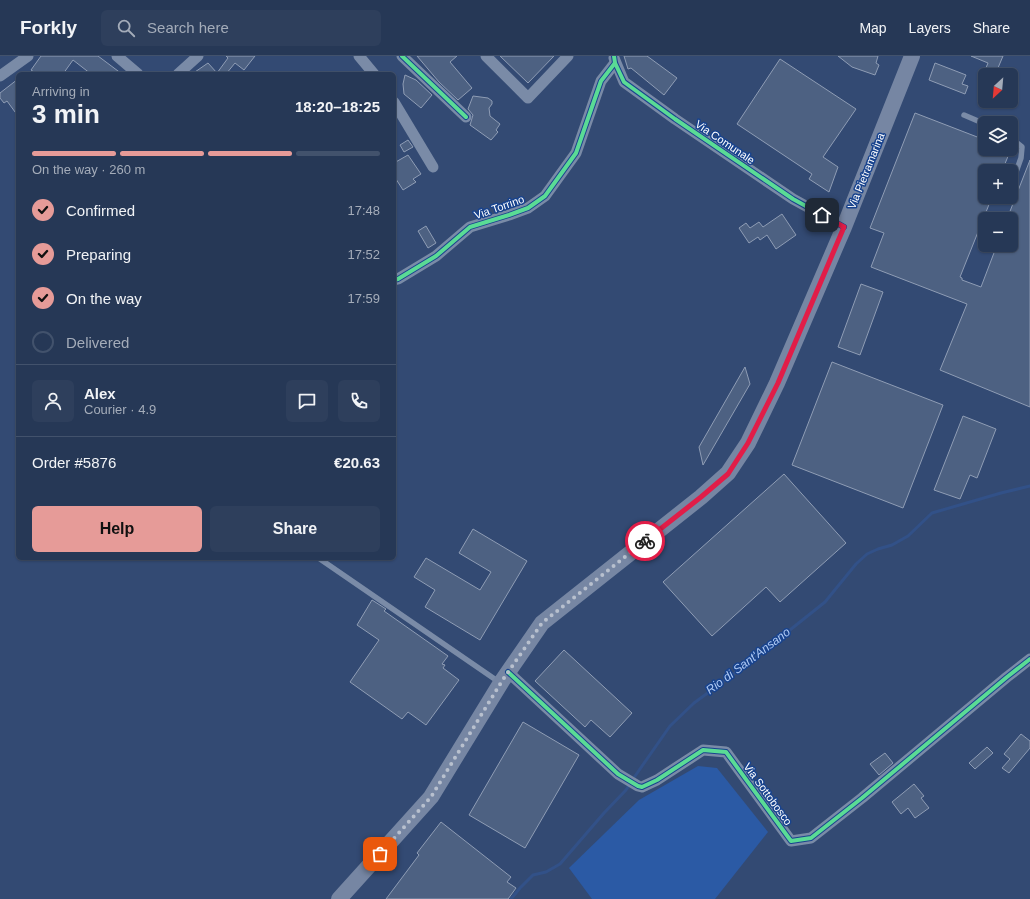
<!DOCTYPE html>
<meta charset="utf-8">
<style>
:root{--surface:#263856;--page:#2e3f5c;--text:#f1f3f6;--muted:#a4acb9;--line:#42526c;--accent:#e69b98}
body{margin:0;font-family:Helvetica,sans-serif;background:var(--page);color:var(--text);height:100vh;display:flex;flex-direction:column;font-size:15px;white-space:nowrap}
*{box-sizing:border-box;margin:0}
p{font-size:13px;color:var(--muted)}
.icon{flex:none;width:22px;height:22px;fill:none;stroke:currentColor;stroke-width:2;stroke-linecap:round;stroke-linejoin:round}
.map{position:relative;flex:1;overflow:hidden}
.sheet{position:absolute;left:16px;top:16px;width:380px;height:488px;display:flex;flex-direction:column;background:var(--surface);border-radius:6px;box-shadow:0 1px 3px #0004,0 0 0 1px var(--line)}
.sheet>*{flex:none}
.needle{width:26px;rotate:206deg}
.tools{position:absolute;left:978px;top:12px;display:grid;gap:8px}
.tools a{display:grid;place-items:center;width:40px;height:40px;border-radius:6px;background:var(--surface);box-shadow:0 1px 3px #0004,0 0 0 1px var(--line);font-size:20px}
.pin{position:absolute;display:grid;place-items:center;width:34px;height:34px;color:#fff;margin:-17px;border-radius:8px;box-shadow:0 2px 6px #0006}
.courier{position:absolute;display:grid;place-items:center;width:40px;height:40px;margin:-20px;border:3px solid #e11d48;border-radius:50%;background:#fff;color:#222;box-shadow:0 1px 5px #0007}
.overview em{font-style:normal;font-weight:700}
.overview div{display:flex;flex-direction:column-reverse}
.overview{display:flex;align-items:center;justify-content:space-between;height:68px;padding:0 16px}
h1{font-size:26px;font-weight:700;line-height:30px}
.bar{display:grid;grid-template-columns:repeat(4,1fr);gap:6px 4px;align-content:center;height:48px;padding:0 16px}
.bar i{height:5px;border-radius:3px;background:var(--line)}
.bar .current{background:var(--accent)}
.bar p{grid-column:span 4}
.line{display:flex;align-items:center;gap:10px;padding:0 16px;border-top:1px solid var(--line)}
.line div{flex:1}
.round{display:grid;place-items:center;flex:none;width:42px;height:42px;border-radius:6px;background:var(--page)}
ol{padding:0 16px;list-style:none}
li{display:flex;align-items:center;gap:12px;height:44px}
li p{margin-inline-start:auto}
li .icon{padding:4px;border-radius:50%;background:var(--accent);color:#111;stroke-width:4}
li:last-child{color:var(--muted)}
li i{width:22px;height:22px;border:2px solid var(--line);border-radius:50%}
.button{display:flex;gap:8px;margin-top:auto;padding:8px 16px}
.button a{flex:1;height:46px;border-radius:6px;background:var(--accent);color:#111;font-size:16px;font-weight:700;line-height:46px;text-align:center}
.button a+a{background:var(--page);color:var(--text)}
header{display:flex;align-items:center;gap:24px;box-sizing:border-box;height:56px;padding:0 20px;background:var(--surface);border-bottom:1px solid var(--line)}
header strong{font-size:19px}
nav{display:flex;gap:22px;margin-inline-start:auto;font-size:14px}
.search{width:280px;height:36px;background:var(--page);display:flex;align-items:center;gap:10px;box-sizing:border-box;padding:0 14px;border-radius:6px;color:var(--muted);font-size:15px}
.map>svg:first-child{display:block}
</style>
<header>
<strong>Forkly</strong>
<div class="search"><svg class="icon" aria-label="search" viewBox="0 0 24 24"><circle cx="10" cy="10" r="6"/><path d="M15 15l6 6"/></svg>Search here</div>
<nav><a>Map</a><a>Layers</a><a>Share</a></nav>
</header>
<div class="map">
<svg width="1030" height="843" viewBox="0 0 1030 843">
<rect width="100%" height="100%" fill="#334a73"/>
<path fill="#2b5aa5" d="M698 710 717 712 768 776 715 843H592L569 812 639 744Z"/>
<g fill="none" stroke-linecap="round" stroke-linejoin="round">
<g stroke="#325188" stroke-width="3">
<path d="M633 723 670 670 694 647 746 609 825 546 856 508 867 498 878 493 892 489 908 480 932 457 1001 437 1030 430"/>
<path d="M511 843 520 832 533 819 546 816 560 808 604 757 626 734 630 728"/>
</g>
</g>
<g fill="#4d6182" stroke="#8f9db5">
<path d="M41 0H98L122 18H91L73 4 63 18H37L31 14Z"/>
<path d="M226 0H255L244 14 235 7 226 18H192L208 7 217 17 228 2Z"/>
<path d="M417 0H457L450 6 472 32 458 44 439 26Z"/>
<path d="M500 0H554L528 27Z"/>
<path d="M624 0H647L677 22 664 39 631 12 628 13Z"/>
<path d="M838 0H878L876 7 879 9 875 19 852 11Z"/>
<path d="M971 0H1003L995 19H983L988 7Z"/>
<path d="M780 3 856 53 823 101 838 111 829 136 809 123 812 118 737 68Z"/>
<path d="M935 7 966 19 962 28 968 30 965 38 929 24Z"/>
<path d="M405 19 416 24 432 39 421 52 404 38 403 28Z"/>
<path d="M18 23V60L7 45 4 47 0 42V37Z"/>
<path d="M473 40 488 42 492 45V48L489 52 490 60 500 68 496 74 498 76 491 84 470 69 473 59 468 53Z"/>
<path d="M915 57 985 84V93H1011L1002 115H985V141H992L960 221 962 222V224L981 231 997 189H1011V163H1007L1030 104V351L940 314 967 248 871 211 884 177 870 172Z"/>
<path d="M408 84 413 91 404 96 400 89Z"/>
<path d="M408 99 421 118 413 123 416 126 403 134 394 120V107Z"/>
<path d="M782 158 796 179 776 193 767 179 760 184 758 181 749 187 739 172 746 167 750 172 759 166 763 171Z"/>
<path d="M426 170 436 187 428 192 418 175Z"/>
<path d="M861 228 883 236 860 299 838 291Z"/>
<path d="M832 306 943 349 903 452 792 409Z"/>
<path d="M745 311 750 328 703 409 699 391Z"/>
<path d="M963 360 996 373 977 422 970 419 960 443 934 434Z"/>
<path d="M784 418 846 487 780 546 766 531 712 580 663 526Z"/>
<path d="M473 473 527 505 480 584 425 551 435 534 414 521 426 502 480 534 491 516 459 497Z"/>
<path d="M372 544 386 553 384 555 448 600 442 608 445 609 443 612 459 624 426 669 408 656 402 663 350 626 379 584 357 569Z"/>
<path d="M564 594 632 657 610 681 591 664 585 671 535 625Z"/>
<path d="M523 666 579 699 525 792 469 759Z"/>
<path d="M1021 678 1030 685V692L1009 717 1002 712 1010 703 1004 698Z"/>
<path d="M987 691 993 697 975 713 969 707Z"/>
<path d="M885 697 893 707 879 719 870 708Z"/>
<path d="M914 728 924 740 921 742 929 752 915 762 908 752 901 758 892 746Z"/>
<path d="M441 766 511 821 507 826 516 832 508 843H386L419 799 417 797Z"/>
</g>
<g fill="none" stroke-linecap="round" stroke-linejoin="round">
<g stroke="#7a8ba7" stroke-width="5.5">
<path d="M964 59 985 68"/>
<path d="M1011 82 1022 91 1021 102 1011 130"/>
<path d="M320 503 499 626"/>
</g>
<g stroke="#7a8ba7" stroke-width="11">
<path d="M117 0 138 18"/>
<path d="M359 0 374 18"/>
<path d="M402 0 466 61"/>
<path d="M486 0 528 42 568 0"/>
<path d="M614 2 624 26 675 63 793 143 844 171"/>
<path d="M178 18 198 0"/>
<path d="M0 20 28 0"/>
<path d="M394 46 433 111"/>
<path d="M394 224 398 223 436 200 470 171 509 159 528 152 545 140 576 97 601 25 615 7"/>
<path d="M508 616 618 718 638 730 642 731 657 724 703 694 726 696 791 785 811 782 862 742 1007 621 1030 603"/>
</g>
<path stroke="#7686a3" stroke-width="16" d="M339 843 431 741 502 625 542 567 701 441 728 417 748 387 777 327 844 171 912 0"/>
<defs>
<g id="cycleway">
<path d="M402 0 466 61"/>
<path d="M614 0 615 7 624 26 675 63 793 143 844 171"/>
<path d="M394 224 398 223 436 200 470 171 509 159 528 152 545 140 576 97 601 25 615 7"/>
<path d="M508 616 618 718 638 730 642 731 657 724 703 694 726 696 791 785 811 782 862 742 1007 621 1030 603"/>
</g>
</defs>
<use href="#cycleway" stroke="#18438e" stroke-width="6"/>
<use href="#cycleway" stroke="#5adb95" stroke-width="4"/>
</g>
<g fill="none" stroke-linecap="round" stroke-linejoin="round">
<path stroke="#b8c0ce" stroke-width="4" stroke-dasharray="0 7.2" d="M380 798 431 741 502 625 542 567 645 485"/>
<path stroke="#e11d48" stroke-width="5" d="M645 485 701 441 728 418 748 387 778 327 844 171 822 159"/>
</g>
<g text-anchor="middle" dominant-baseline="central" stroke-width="3" stroke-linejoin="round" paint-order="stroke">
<g font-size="11" fill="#fff" stroke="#18438e">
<text transform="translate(725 86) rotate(34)">Via Comunale</text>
<text transform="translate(866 115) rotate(-68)">Via Pietramarina</text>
<text transform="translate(499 151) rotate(-19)">Via Torrino</text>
<text transform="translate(768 738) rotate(54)">Via Sottobosco</text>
</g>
<g font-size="12" font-style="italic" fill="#b0cbf6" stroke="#18438e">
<text transform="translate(748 605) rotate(-37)">Rio di Sant'Ansano</text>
</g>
</g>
</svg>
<div class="tools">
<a><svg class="needle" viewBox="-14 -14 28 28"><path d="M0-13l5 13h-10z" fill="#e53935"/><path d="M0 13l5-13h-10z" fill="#a4acb9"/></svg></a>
<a><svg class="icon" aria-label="layers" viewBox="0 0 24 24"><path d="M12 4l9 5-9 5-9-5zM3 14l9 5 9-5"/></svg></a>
<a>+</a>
<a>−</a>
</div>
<div class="pin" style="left:380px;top:798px;background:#ea580c"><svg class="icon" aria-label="bag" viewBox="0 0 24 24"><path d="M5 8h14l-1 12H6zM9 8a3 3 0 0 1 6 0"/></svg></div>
<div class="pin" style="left:822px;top:159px;background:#1f2937"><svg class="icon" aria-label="home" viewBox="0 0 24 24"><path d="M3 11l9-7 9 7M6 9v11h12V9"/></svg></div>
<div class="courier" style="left:645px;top:485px"><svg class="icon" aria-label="bike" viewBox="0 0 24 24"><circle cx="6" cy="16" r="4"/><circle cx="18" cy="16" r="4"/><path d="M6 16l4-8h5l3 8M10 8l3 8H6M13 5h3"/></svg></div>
<section class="sheet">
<div class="overview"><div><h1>3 min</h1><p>Arriving in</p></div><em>18:20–18:25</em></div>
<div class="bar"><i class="current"></i><i class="current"></i><i class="current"></i><i></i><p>On the way · 260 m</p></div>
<ol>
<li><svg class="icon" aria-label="check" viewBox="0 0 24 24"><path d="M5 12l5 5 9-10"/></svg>Confirmed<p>17:48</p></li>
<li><svg class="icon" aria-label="check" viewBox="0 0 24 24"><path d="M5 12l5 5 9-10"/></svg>Preparing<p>17:52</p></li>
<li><svg class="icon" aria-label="check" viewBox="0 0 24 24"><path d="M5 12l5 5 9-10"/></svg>On the way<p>17:59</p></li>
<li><i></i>Delivered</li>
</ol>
<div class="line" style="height:72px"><a class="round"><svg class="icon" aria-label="person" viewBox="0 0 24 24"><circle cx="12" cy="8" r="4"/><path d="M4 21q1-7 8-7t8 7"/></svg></a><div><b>Alex</b><p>Courier · 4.9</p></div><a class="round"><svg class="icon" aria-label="chat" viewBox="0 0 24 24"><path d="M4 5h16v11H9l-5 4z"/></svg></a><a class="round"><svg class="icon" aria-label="phone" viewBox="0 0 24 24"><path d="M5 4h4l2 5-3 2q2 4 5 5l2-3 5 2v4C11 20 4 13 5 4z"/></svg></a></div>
<div class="line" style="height:52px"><div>Order #5876</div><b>€20.63</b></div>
<div class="button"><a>Help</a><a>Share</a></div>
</section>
</div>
